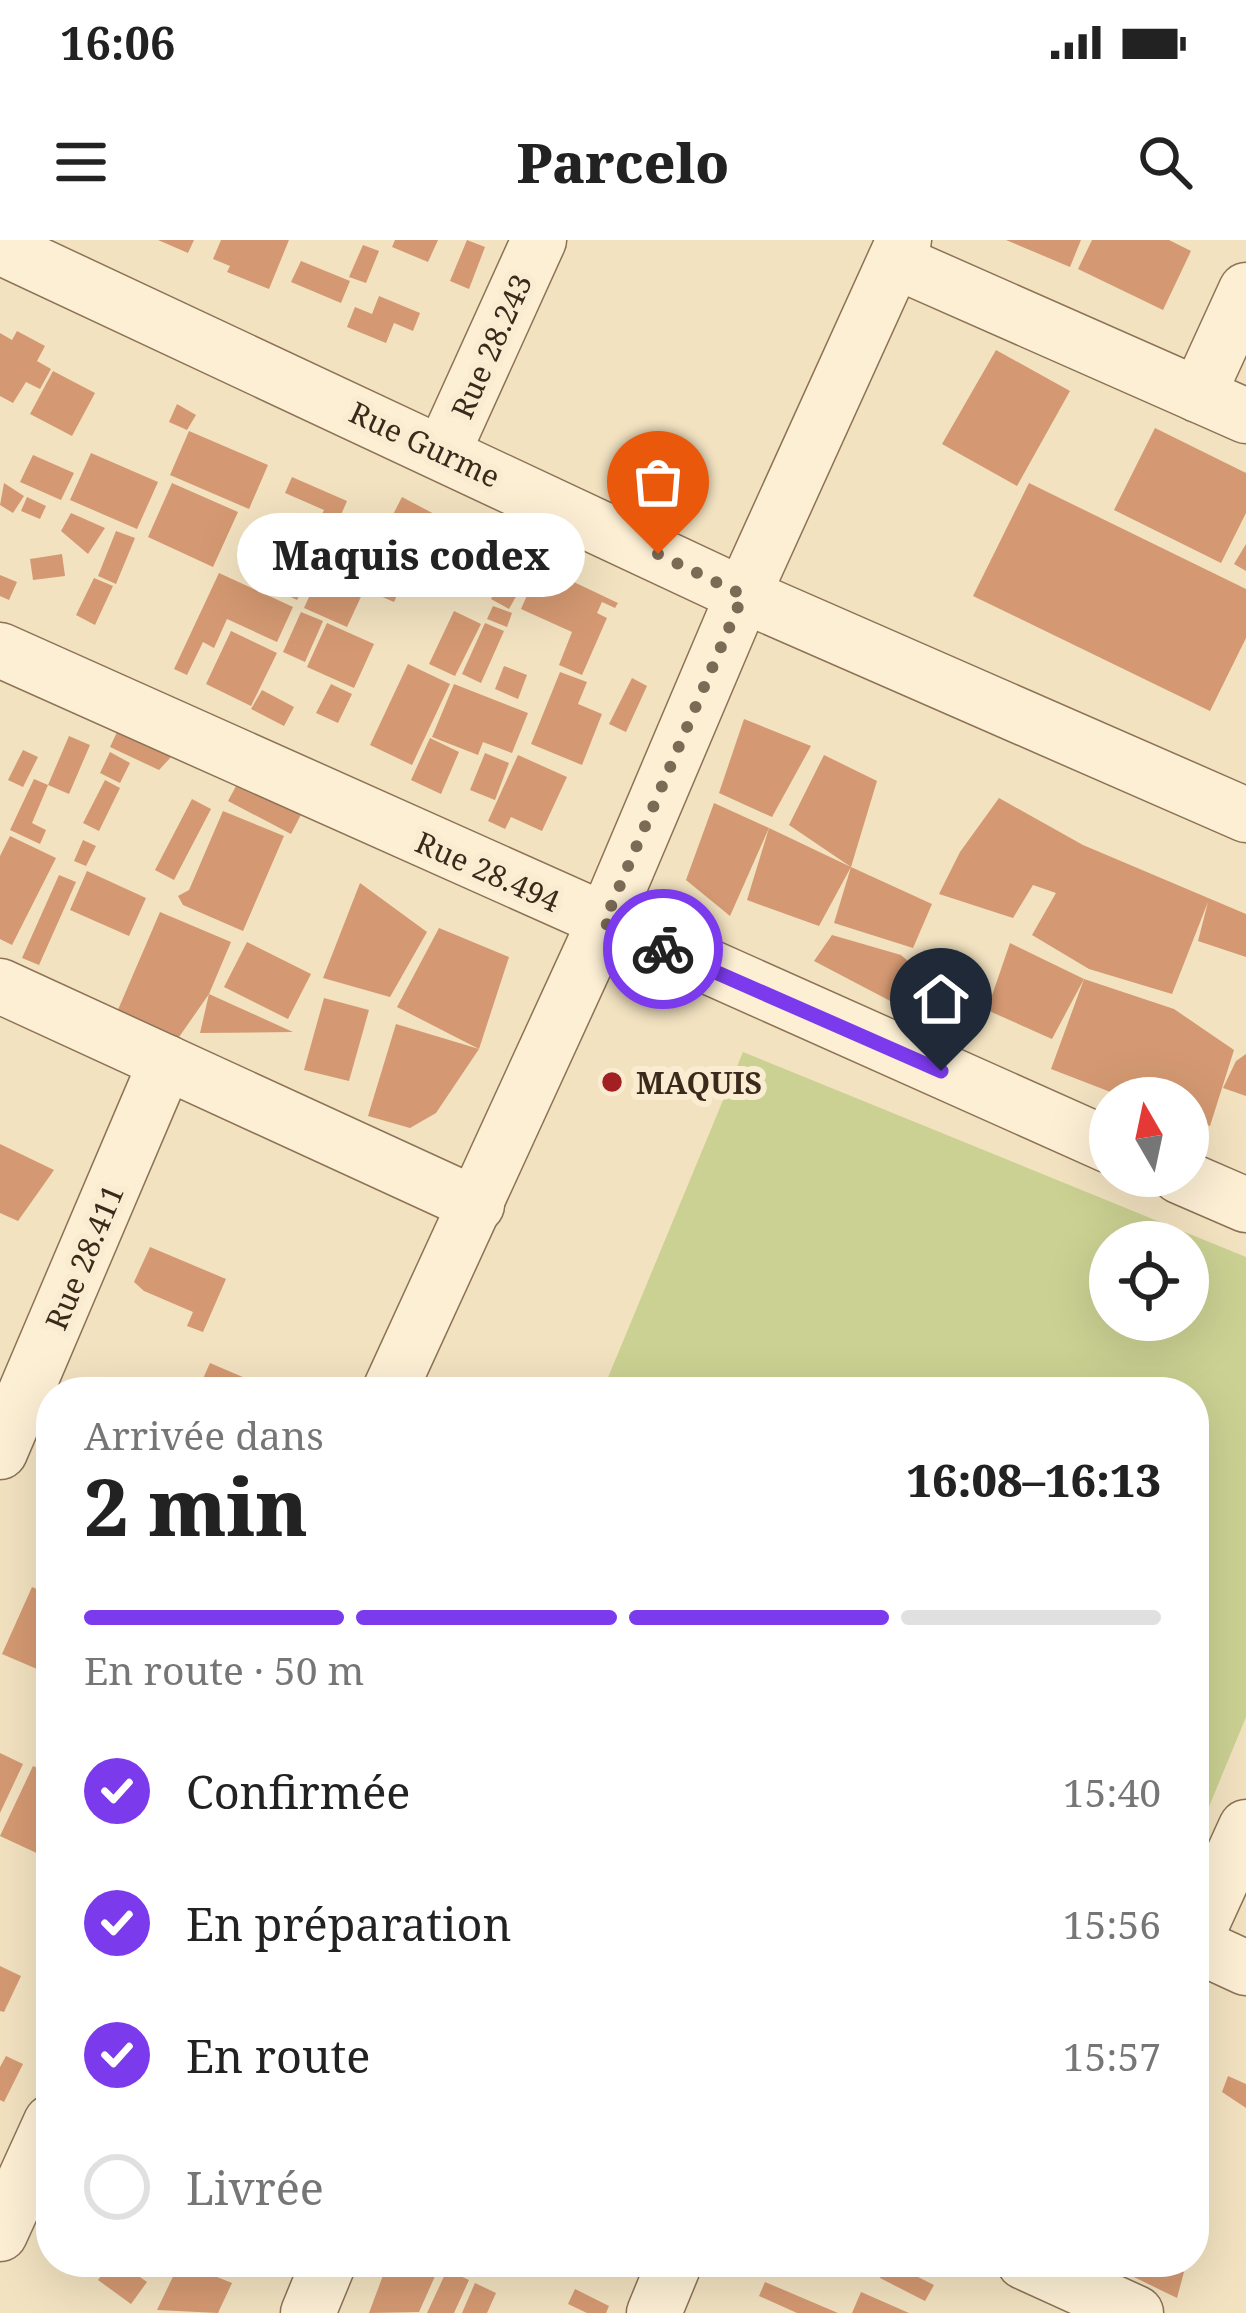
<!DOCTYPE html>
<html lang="fr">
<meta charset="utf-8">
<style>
:root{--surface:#fff;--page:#f6f6f6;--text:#222;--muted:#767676;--line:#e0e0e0;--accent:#7c3aed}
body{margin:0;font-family:"Noto Serif",serif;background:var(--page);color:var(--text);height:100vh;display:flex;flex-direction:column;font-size:45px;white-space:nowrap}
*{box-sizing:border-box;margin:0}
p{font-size:39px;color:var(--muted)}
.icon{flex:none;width:66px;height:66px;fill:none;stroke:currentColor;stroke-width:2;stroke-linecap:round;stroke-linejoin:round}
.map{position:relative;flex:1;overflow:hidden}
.panel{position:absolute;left:36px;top:1137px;width:1173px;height:900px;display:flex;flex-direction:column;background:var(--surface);border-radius:48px;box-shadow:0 12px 48px #0002}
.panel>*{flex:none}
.needle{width:78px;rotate:351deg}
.buttons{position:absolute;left:1089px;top:837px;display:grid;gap:24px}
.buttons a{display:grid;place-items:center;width:120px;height:120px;border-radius:50%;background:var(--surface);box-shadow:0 12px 48px #0002;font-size:60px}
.pin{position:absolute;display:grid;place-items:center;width:102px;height:102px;color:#fff;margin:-123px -51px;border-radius:50% 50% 50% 0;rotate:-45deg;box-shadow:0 0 12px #0007}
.pin .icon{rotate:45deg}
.courier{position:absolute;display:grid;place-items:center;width:120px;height:120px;margin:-60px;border:9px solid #7c3aed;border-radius:50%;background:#fff;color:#222;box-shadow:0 3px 15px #0007}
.bubble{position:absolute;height:84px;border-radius:42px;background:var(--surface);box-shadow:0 12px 48px #0002;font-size:39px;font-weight:800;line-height:84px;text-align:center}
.headline em{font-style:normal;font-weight:800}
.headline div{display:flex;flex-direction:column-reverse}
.headline{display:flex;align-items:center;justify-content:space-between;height:204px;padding:0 48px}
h1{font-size:78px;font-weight:800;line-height:90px}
.bar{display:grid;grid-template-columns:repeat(4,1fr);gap:18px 12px;align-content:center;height:144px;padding:0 48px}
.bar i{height:15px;border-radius:9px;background:var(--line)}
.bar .active{background:var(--accent)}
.bar p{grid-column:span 4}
ol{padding:0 48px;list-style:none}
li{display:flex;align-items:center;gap:36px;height:132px}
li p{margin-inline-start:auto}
li .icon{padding:12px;border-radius:50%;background:var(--accent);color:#fff;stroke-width:4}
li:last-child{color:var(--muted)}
li i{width:66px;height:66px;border:6px solid var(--line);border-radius:50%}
.status{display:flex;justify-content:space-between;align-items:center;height:84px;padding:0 60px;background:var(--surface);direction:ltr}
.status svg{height:33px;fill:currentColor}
header{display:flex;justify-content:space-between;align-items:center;height:156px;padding:0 48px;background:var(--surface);font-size:54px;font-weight:800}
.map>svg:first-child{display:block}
</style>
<div class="status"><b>16:06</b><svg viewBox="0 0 49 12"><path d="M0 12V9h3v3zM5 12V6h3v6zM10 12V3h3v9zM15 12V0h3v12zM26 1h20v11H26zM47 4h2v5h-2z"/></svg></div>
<header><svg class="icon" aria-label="menu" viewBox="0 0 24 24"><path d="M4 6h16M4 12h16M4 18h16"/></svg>Parcelo<svg class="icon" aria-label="search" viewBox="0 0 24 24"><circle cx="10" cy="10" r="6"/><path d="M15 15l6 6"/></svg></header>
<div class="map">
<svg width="1246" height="2073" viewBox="0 0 1246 2073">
<rect width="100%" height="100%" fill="#f2e2c0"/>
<path fill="#cbd192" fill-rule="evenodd" d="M743 812 1246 1017V1477L1194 1603V1152H602ZM1110 1002H1188V1080H1110Z"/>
<g fill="#d49972">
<path d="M158 0H194L188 13Z"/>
<path d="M221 0H289L269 49 227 32 230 26 213 19Z"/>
<path d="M395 0H438L428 22 392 7Z"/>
<path d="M467 0 485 7 469 49 450 41Z"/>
<path d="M1006 0H1081L1070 27Z"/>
<path d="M1092 0H1169L1191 11 1163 70 1078 29Z"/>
<path d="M363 5 379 11 366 43 349 37Z"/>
<path d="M301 21 350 41 341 63 291 42Z"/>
<path d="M379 56 420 73 413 91 394 83 386 103 347 87 355 67 372 74Z"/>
<path d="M17 91 45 106 37 121 51 129 40 149 26 142 13 163 0 156V93L12 100Z"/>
<path d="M996 110 1070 151 1017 246 942 204Z"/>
<path d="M53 131 95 153 72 196 30 174Z"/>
<path d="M177 164 196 175 187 190 169 182Z"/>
<path d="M1155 188 1246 233V273L1221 323 1114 270Z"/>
<path d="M189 191 268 225 249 269 170 235Z"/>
<path d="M91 213 158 242 137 289 70 260Z"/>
<path d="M33 215 74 233 61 260 20 242Z"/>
<path d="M292 237 347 261 334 291 317 284 324 270 285 253Z"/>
<path d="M4 243 24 256 13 273 0 265Z"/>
<path d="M172 243 238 272 213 327 148 297Z"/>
<path d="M1029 243 1246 349V398L1210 471 973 356Z"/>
<path d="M27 257 46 266 40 279 21 271Z"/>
<path d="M402 257 438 276 425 301 463 319 450 342 412 323 416 316 381 298Z"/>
<path d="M71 273 105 288 88 314 61 291Z"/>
<path d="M308 282 330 293 297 360 274 349Z"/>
<path d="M116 291 135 298 116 344 98 336Z"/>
<path d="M1246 304V331L1234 324Z"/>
<path d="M391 310 414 320 394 362 371 352Z"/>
<path d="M62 314 65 336 33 340 30 319Z"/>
<path d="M516 316 533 326 509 369 491 359Z"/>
<path d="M325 322 341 328 338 335 365 348 347 387 304 368Z"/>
<path d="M540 326 618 363 615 368 602 362 597 373 607 378 582 435 559 425 572 392 521 369Z"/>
<path d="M219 333 293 367 277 402 227 379 214 408 203 402 187 435 174 429Z"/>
<path d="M0 335 17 342 9 360 0 356Z"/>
<path d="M94 338 113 346 95 385 76 375Z"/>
<path d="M493 366 512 373 507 387 487 379Z"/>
<path d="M454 371 481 384 455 436 429 424Z"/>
<path d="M301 372 323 381 305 422 283 412Z"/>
<path d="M327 383 374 404 354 448 307 427Z"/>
<path d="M485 383 504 391 481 443 462 434Z"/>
<path d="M231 391 277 413 251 466 206 444Z"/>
<path d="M408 424 450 444 412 525 370 505Z"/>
<path d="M504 426 527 435 518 459 495 449Z"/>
<path d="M560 432 587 442 578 464 602 474 582 525 531 504Z"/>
<path d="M632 438 647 446 626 492 609 484Z"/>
<path d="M331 444 352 454 338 483 316 473Z"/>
<path d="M454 444 528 473 512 513 483 502 478 515 432 497Z"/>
<path d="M262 450 294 467 284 486 251 469Z"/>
<path d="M744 479 811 506 772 577 719 553Z"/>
<path d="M118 490 172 516 159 530 110 507Z"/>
<path d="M69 496 90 505 69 554 48 545 32 583 46 590 40 604 10 590 34 539 48 545Z"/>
<path d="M430 498 459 512 441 554 411 540Z"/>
<path d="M23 510 38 517 23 547 8 540Z"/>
<path d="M110 512 130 523 120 543 100 533Z"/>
<path d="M485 513 509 523 495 560 470 550Z"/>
<path d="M518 515 567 537 542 591 511 577 505 589 488 581Z"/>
<path d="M824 515 877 541 851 627 932 664 913 708 834 683 851 627 819 686 747 660 769 588 851 627 789 585Z"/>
<path d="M243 533 307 563 291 594 228 561Z"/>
<path d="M105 540 120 548 99 591 83 583Z"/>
<path d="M999 558 1083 605 1246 674V717L1198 701 1208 662 1172 754 1089 729 1032 695 1056 653 1033 645 1013 678 939 654 960 612Z"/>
<path d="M192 559 211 569 174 640 155 630Z"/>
<path d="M714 563 769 588 730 676 686 640Z"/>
<path d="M223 571 284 596 243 691 183 665 178 656 189 650Z"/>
<path d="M10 596 56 618 12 705 0 699V616Z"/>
<path d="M83 600 96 606 86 626 74 621Z"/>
<path d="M87 631 146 658 129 696 70 670Z"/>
<path d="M59 635 76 642 39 725 22 718Z"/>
<path d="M360 643 427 692 390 757 323 738Z"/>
<path d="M160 672 231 702 209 754 293 792 200 793 209 754 170 810 111 786Z"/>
<path d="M439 688 509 717 479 809 397 767Z"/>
<path d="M832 695 901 715 941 750 917 775 814 721Z"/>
<path d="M247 702 311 734 288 779 224 747Z"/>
<path d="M1010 703 1084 739 1052 799 987 770Z"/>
<path d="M1084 739 1174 769 1234 810 1210 886 1188 878V858H1126L1051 829Z"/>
<path d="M324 758 369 770 349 841 304 830Z"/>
<path d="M396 784 479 809 436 873 410 888 368 876Z"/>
<path d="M1246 814V856L1223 848 1236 821Z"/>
<path d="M0 904 54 930 18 981 0 973Z"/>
<path d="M150 1007 226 1039 203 1092 187 1086 193 1072 144 1051 134 1042Z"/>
<path d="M210 1123 252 1141 247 1152H197Z"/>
<path d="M32 1347 51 1355V1435L2 1414Z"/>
<path d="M0 1513 23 1524 0 1573Z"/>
<path d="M33 1526 51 1534V1600L43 1616 0 1596Z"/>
<path d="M0 1726 21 1736 4 1772 0 1771Z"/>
<path d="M6 1816 23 1824 4 1862 0 1860V1827Z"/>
<path d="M1228 1836 1246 1844V1868L1222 1852Z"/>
<path d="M112 2022H119L147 2042 131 2064 98 2040Z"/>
<path d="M180 2022 232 2043 218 2073 157 2070Z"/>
<path d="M388 2022 440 2025 419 2072 369 2073Z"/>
<path d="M888 2022 934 2045 925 2061 880 2038Z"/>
<path d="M911 2022H941L937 2033Z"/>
<path d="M1103 2022H1161L1184 2032 1177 2058Z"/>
<path d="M447 2030 469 2040 454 2073H427Z"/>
<path d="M765 2042 838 2073H797L759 2056Z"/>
<path d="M475 2043 496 2053 487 2073H462Z"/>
<path d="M575 2049 609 2066 606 2073H587L568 2064Z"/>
<path d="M861 2052 909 2073H852Z"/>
</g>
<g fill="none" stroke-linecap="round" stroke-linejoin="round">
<defs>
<g id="minor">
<path d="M0 7 743 355 1246 575"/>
<path d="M895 21 1246 176"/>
<path d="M1198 155 1246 50"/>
<path d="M443 212 539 0"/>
<path d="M0 410 1110 906"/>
<path d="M0 746 477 965"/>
<path d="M1179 936 1246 965"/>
<path d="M389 1152 604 683 743 355 904 0"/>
<path d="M0 1212 166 822"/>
<path d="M1194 1701 1246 1587"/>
<path d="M1194 1704 1246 1728"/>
<path d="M0 1994 51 1882"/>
<path d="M1024 2022 1136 2073"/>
<path d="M308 2073 329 2022"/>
<path d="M654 2073 675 2022"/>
</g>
</defs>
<use href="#minor" stroke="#8d7256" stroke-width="57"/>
<use href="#minor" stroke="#fcefd4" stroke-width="54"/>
</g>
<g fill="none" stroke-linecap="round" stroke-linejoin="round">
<path stroke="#7b6a55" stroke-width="12" stroke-dasharray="0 21.6" d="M658 314 743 355 604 683 663 709"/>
<path stroke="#7c3aed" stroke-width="15" d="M663 709 941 831"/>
</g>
<circle fill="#a22022" stroke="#f9ecd0" stroke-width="4.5" cx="612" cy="842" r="12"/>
<g text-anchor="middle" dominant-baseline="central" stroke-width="12" stroke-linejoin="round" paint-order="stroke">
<g font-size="30" fill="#3b2a1c" stroke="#f9ecd0">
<text transform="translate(491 106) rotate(-66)">Rue 28.243</text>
<text transform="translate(425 204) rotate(25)">Rue Gurme</text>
<text transform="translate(488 631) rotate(24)">Rue 28.494</text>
<text transform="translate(84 1017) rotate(-67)">Rue 28.411</text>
</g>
<g font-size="30" font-weight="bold" fill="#3b2a1c" stroke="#f9ecd0" text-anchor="start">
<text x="636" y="842">MAQUIS</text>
</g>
</g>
</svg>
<div class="buttons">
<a><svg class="needle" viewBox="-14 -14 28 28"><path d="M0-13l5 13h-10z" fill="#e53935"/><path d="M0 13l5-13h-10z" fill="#767676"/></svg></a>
<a><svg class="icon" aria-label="locate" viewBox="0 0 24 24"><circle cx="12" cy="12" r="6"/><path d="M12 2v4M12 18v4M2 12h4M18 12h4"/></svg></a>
</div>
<div class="pin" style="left:658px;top:314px;background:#ea580c"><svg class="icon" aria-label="bag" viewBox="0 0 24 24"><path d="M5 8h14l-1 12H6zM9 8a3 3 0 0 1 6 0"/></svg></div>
<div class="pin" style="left:941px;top:831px;background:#1f2937"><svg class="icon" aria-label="home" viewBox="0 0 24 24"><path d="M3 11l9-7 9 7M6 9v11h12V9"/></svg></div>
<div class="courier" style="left:663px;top:709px"><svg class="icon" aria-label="bike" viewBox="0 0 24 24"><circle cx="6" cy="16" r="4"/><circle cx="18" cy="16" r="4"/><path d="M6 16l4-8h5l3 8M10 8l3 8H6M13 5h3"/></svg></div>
<div class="bubble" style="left:237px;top:273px;width:348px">Maquis codex</div>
<section class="panel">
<div class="headline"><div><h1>2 min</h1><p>Arrivée dans</p></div><em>16:08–16:13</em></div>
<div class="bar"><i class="active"></i><i class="active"></i><i class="active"></i><i></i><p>En route · 50 m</p></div>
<ol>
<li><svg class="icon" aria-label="check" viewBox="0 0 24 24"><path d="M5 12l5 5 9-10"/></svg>Confirmée<p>15:40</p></li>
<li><svg class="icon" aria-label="check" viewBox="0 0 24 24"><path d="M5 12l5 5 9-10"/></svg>En préparation<p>15:56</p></li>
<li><svg class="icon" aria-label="check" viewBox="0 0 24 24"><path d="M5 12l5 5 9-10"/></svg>En route<p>15:57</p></li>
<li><i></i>Livrée</li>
</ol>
</section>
</div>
